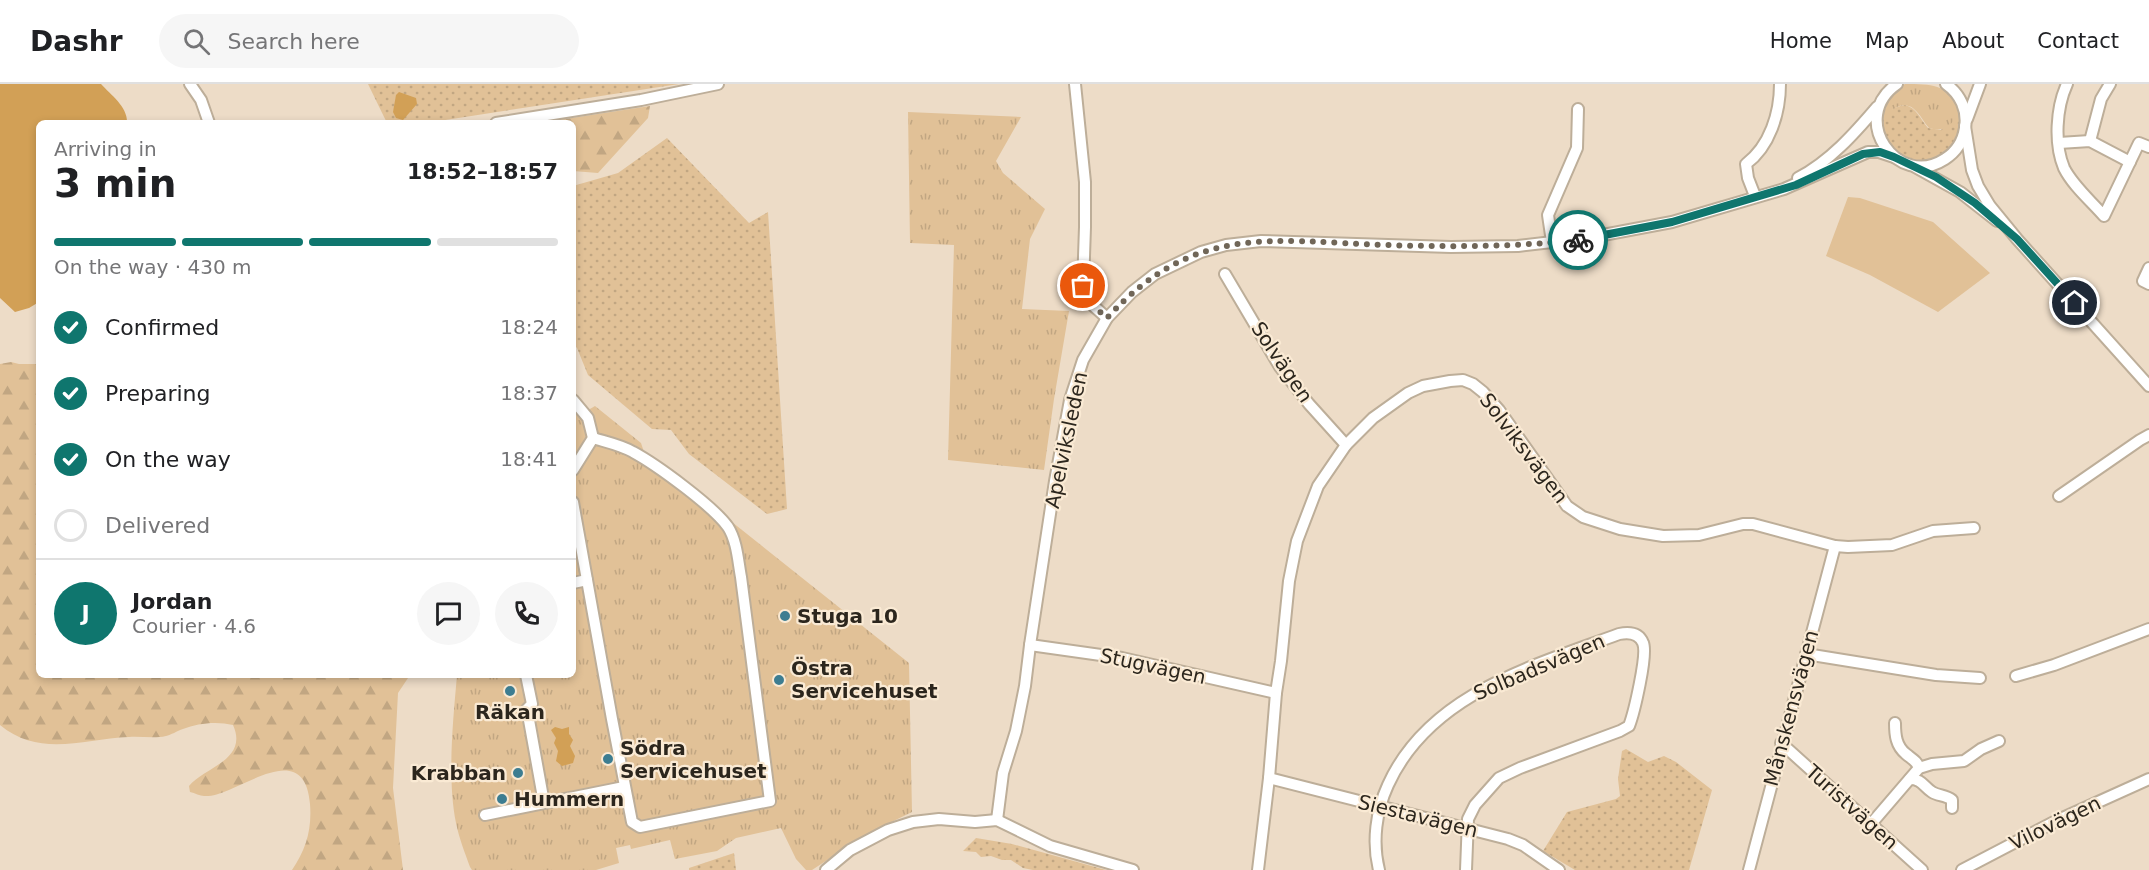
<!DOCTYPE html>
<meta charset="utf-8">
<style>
:root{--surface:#fff;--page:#f6f6f6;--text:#202124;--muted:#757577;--line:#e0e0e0;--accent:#0f766e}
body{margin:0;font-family:"DejaVu Sans",sans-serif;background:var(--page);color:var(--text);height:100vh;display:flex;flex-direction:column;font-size:22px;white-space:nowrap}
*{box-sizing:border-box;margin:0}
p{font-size:20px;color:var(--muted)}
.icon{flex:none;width:33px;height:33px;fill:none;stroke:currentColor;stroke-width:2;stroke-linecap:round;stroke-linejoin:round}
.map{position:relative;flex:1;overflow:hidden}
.sheet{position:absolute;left:36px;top:36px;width:540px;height:558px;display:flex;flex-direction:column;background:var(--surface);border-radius:9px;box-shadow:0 3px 9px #0003}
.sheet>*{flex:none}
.pin{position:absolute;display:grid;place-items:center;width:51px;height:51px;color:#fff;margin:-26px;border:3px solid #fff;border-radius:50%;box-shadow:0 2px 6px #0007}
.courier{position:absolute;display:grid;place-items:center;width:60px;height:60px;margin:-30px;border:4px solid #0f766e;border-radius:50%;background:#fff;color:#222;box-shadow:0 2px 8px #0007}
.head em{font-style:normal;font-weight:700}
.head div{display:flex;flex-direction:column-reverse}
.head{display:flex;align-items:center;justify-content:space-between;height:102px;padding:0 18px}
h1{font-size:39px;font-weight:700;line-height:45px}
.bar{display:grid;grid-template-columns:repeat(4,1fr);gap:9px 6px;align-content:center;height:72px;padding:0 18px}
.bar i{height:8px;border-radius:4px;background:var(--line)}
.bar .current{background:var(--accent)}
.bar p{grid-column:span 4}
.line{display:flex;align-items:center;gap:15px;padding:0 18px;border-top:2px solid var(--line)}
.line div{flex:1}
.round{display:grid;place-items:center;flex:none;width:63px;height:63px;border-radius:32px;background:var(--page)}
ol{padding:0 18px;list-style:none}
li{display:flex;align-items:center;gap:18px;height:66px}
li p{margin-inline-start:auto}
li .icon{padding:6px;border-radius:50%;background:var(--accent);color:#fff;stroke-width:4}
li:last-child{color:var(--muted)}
li i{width:33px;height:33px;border:3px solid var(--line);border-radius:50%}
header{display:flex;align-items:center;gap:36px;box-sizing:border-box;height:84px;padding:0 30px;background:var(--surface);border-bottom:2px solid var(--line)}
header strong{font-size:28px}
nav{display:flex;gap:33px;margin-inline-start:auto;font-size:21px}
.search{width:420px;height:54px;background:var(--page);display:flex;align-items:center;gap:15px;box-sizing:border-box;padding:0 21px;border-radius:33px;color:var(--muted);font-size:22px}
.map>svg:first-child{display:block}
</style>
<header>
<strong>Dashr</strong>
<div class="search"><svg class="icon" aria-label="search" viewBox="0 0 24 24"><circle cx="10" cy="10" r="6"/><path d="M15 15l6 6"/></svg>Search here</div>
<nav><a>Home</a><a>Map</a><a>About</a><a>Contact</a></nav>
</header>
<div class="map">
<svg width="2149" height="786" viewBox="0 0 2149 786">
<defs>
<pattern id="grass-dots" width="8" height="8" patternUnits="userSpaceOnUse" patternTransform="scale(1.5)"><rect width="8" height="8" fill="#e1c197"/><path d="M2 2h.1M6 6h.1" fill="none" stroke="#c1a682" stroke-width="1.8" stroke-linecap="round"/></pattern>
<pattern id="forest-firs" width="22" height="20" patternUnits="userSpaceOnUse" patternTransform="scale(1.5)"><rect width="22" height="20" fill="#e1c197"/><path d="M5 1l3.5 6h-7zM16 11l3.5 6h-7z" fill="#c1a682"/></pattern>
<pattern id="park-tufts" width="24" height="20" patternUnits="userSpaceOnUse" patternTransform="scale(1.5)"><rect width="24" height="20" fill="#e1c197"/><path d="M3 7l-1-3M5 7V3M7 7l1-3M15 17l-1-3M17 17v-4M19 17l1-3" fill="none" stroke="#c1a682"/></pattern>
</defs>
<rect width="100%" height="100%" fill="#eddcc7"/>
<g fill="url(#grass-dots)">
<path d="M368 0H679L426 39H387Z"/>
<path d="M1905 21C1917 24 1920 35 1928 44L1941 46 1959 24C1962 40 1960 55 1947 67 1908 103 1852 30 1905 21Z"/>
<path d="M667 54 749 139 768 128 787 425 767 430 689 370 671 346 652 345 588 291 577 264 573 260V102L618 89Z"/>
<path d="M1626 665 1648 678 1664 672 1676 678 1712 706 1689 786H1575L1543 767 1567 728 1616 715 1620 712 1618 695 1622 667Z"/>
<path d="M976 754 1012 760 1106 786H1033L1023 784 1011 776H1002L991 772 981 773 976 768 963 767Z"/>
<path d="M734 769 736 786H689V784Z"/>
</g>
<g fill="url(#forest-firs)">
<path d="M650 22 648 34 598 89 573 87V39H539Z"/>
<path d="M11 278 19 280H39V591H410L398 609 393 704 403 786H292C306 765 312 746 310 720 304 648 234 715 204 712 200 712 195 709 190 708L189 702C203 684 249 676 233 641 217 637 198 639 183 645 177 647 171 651 166 652 154 655 141 652 129 653 83 655 40 674 0 641V280Z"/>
</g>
<g fill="url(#park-tufts)">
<path d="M1905 0C1931 0 1947 0 1959 24 1955 40 1945 49 1929 44 1924 39 1922 33 1917 28 1904 12 1886 27 1882 42 1880 24 1889 9 1905 0Z"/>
<path d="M908 28 1021 33 996 77 1003 89 1045 125 1030 155 1022 225 1069 227 1054 315 1044 386 948 376 954 161 910 159Z"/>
<path d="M595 322 641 359 644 368 909 579 912 728 867 750 812 786H806L796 775 781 744 736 754 717 767 675 775 670 756 631 765 630 761 616 764 619 779 596 786H472L470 783C465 769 459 754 456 739 447 694 453 637 457 591H573V327L578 332Z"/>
</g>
<path fill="#e1c197" d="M1848 113 1860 114 1933 138 1990 189 1938 228 1870 191 1826 172Z"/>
<g fill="#d2a056">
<path d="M0 0H101C111 11 128 23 127 39H39V218L29 224 15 228 0 214Z"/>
<path d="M399 8 416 14 417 20 403 36 396 34 393 28 396 11Z"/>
<path d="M555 643 562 645 569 643V650L573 656 570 662 575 672 573 679 562 682 556 677 558 667 554 659 556 654 551 646Z"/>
</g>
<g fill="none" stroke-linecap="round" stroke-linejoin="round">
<defs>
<g id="minor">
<path d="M190 0 201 16 209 39"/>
<path d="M1075 0 1085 98V143L1083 202 1089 218 1107 234"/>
<path d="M1897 0C1848 34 1897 106 1945 75 1956 68 1963 57 1965 44 1968 26 1960 10 1946 0"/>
<path d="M2067 0C2056 24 2054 60 2064 84 2073 102 2091 117 2104 132L2139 59 2149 63"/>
<path d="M1967 35 1980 0"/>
<path d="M496 39 641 16 718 0"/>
<path d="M1965 42 1972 86 1978 102 1990 122 2017 155 2149 302"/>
<path d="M2090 57 2101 15 2110 0"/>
<path d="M2059 59 2090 57 2130 78"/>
<path d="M1915 83 1960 108 1997 137"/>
<path d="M1798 94C1830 77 1854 50 1877 23"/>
<path d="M1755 112 1748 94 1746 80C1770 62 1780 29 1780 0"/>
<path d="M1552 158 1548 131 1577 64 1578 25"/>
<path d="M2149 184 2143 197 2149 200"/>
<path d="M1225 190 1280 283 1309 320 1346 361"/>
<path d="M573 316 588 334 593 354 573 386"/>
<path d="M2059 412 2140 356 2149 351"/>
<path d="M573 418 612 635 632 738 640 743 770 717 741 493C738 477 737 457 728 443 713 422 657 381 633 368 621 361 606 358 593 354"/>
<path d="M573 499 587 496"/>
<path d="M1030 561 1122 574 1276 609"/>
<path d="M1806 570 1936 591 1980 594"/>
<path d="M526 591 532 620 527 625 544 719"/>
<path d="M2016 592 2054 581 2149 545"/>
<path d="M1895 639C1895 651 1896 662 1906 670 1912 675 1917 677 1919 684"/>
<path d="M1781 659 1922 786"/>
<path d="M1269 694 1508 755 1523 761 1559 786"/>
<path d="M1910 695C1922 695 1923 702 1932 708 1938 712 1946 711 1952 716V724"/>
<path d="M485 731 624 703"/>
<path d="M997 736 1003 689 1016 647 1025 602 1030 561 1055 397 1070 316 1083 276 1107 234 1132 208 1155 190 1201 168 1226 161 1261 157 1451 163 1518 162 1587 154 1672 138 1784 105 1868 68H1879L1894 73"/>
<path d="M1871 740 1919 684 1932 680 1964 677 1981 665 1999 657"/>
<path d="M826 786 850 766 888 746 913 738 939 735 975 738 997 736 1050 762 1133 786"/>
<path d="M1258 786 1269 694 1276 609 1281 577 1289 497 1297 457 1318 402 1346 361 1373 334 1408 309 1423 302 1450 297 1463 296 1473 300 1483 308 1499 326 1567 422 1583 433 1620 445 1663 452 1699 451 1743 440H1753L1835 462 1848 463 1892 461 1933 447 1974 444"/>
<path d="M1379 786C1372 758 1376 727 1388 701 1429 610 1533 582 1619 550 1629 548 1639 549 1643 559 1648 570 1634 629 1629 642L1620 647 1520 684 1499 694 1475 721 1468 735 1466 786"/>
<path d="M1749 786 1835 462"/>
<path d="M1962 786 2056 737 2149 695"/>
</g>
</defs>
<use href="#minor" stroke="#bdae99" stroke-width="14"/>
<use href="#minor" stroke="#fff" stroke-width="10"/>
</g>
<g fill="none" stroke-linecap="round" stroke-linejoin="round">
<path stroke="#706658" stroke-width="6" stroke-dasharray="0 10.8" d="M1083 202 1089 218 1107 234C1194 139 1270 157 1386 161 1450 163 1514 163 1578 156"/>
<path stroke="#0f766e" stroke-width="8" d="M1578 156 1672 138 1796 101 1863 70 1880 68 1894 73 1936 93 1975 119 2017 155 2075 219"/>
</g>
<g fill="#3d7d91" stroke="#faead4" stroke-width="2">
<circle cx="785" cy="532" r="6"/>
<circle cx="779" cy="596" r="6"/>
<circle cx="510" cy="607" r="6"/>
<circle cx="608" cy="675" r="6"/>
<circle cx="518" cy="689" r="6"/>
<circle cx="502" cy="715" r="6"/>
</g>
<g text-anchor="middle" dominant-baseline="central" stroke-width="4.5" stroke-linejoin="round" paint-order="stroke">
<g font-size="20" fill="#2c261d" stroke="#faead4">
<text transform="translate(1282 278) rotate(56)">Solvägen</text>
<text transform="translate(1066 356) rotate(-78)">Apelviksleden</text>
<text transform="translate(1524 364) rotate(53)">Solviksvägen</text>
<text transform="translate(1153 582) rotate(12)">Stugvägen</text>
<text transform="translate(1539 583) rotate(-23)">Solbadsvägen</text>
<text transform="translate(1791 624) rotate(-75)">Månskensvägen</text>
<text transform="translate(1852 723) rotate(42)">Turistvägen</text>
<text transform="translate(1418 732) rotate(14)">Siestavägen</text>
<text transform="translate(2055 739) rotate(-26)">Vilovägen</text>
</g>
<g font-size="20" font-weight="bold" fill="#2c261d" stroke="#faead4" text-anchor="start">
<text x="797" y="532">Stuga 10</text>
<text x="791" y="584">Östra<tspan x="791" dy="23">Servicehuset</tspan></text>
<text x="510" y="628" text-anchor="middle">Räkan</text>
<text x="620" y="664">Södra<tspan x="620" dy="23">Servicehuset</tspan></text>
<text x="506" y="689" text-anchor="end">Krabban</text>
<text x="514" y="715">Hummern</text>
</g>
</g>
</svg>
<div class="pin" style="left:1083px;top:202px;background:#ea580c"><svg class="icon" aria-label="bag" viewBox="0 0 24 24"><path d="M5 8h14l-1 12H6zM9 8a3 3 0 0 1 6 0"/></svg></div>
<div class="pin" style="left:2075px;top:219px;background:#1f2937"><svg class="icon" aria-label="home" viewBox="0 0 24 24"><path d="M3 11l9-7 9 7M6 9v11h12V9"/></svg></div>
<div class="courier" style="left:1578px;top:156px"><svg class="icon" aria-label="bike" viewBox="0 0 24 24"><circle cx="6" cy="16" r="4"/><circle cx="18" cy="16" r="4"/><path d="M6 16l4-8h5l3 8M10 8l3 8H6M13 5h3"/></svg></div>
<section class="sheet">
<div class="head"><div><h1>3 min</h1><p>Arriving in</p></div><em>18:52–18:57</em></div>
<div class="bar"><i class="current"></i><i class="current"></i><i class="current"></i><i></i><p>On the way · 430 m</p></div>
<ol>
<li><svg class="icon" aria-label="check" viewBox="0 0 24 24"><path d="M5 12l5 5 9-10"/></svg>Confirmed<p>18:24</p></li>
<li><svg class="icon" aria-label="check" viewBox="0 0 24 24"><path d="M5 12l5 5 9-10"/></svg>Preparing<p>18:37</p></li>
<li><svg class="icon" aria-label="check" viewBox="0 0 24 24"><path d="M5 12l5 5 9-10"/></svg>On the way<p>18:41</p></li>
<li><i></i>Delivered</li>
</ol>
<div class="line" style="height:108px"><b class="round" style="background:var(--accent);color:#fff">J</b><div><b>Jordan</b><p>Courier · 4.6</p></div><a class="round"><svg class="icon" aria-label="chat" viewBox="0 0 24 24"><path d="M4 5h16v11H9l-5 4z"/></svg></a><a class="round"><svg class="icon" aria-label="phone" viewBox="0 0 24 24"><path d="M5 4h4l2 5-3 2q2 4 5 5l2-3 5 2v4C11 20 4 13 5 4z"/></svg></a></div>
</section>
</div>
